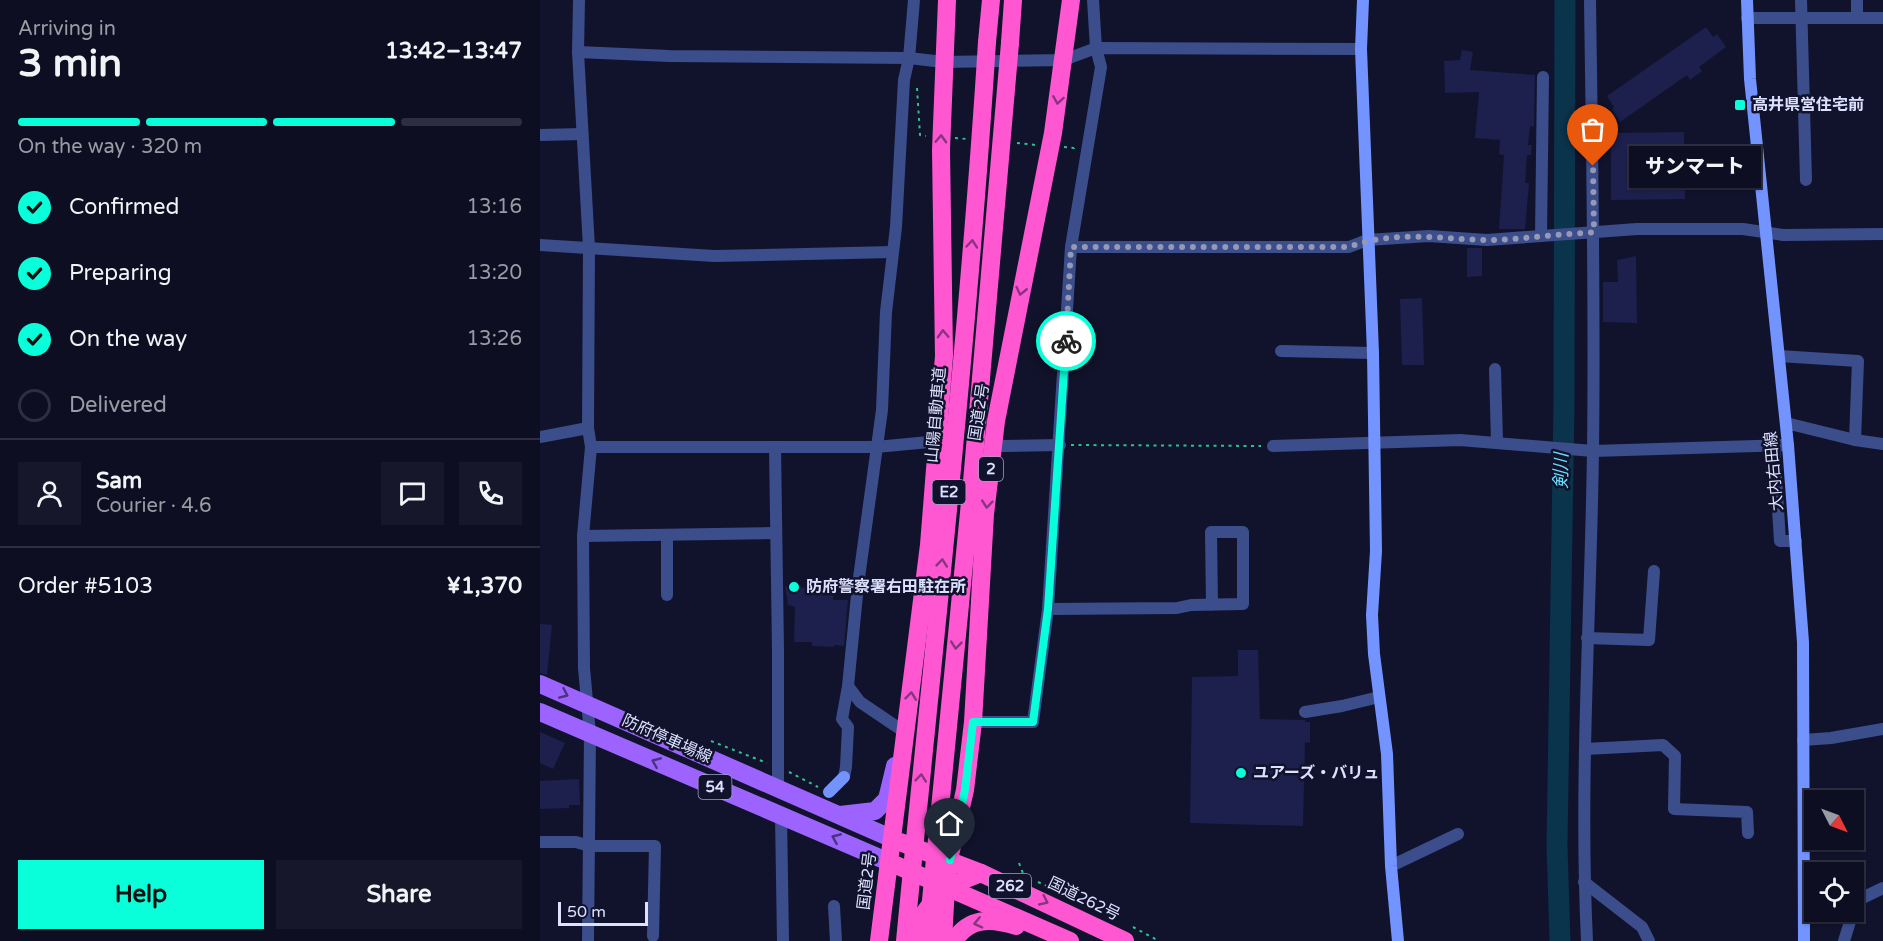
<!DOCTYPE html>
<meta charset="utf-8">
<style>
:root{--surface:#0d0e21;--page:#16172a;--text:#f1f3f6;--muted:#9a9ca5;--line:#2d2e3f;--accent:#08ffd9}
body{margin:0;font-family:"Varela Round","Noto Sans JP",sans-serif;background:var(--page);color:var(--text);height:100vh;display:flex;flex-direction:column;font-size:22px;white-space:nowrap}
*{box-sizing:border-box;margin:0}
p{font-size:20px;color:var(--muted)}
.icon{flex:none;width:33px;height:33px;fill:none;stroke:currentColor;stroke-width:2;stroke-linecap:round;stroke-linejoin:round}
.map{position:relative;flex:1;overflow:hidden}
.drawer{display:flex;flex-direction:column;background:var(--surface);width:540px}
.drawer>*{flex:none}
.needle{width:39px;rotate:132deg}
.buttons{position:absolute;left:1264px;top:790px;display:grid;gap:12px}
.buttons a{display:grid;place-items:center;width:60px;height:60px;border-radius:0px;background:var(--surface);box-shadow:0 2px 4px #0004,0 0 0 2px var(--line);font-size:30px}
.scale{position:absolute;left:18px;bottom:15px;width:90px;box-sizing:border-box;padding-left:6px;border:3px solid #dce1ff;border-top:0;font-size:16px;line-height:21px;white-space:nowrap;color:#dce1ff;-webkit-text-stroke:4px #11132c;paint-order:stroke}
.pin{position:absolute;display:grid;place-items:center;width:51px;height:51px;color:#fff;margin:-62px -26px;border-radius:50% 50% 50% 0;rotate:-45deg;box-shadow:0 0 6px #0007}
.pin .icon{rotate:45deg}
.courier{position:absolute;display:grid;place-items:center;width:60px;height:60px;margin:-30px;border:4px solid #08ffd9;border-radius:50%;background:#fff;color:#222;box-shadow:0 2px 8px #0007}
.bubble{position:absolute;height:42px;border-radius:0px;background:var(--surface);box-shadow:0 2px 4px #0004,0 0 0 2px var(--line);font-size:20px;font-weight:800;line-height:42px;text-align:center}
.overview em{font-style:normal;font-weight:800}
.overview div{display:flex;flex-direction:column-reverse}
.overview{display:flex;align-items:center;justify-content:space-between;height:102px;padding:0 18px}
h1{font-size:39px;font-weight:800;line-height:45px}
.bar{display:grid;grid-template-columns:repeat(4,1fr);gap:9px 6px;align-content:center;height:72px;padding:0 18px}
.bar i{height:8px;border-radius:4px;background:var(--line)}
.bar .active{background:var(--accent)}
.bar p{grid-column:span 4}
.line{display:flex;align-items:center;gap:15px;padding:0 18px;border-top:2px solid var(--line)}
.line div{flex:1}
.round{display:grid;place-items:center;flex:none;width:63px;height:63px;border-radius:0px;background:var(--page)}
ol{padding:0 18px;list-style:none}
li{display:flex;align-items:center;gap:18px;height:66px}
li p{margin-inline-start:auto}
li .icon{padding:6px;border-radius:50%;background:var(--accent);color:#111;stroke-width:4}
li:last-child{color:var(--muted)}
li i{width:33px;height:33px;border:3px solid var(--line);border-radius:50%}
.cta{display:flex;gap:12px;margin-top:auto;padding:12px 18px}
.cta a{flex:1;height:69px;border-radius:0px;background:var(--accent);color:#111;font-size:24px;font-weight:800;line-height:69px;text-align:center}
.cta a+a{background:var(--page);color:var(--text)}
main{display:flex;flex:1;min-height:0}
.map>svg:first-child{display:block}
</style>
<main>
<section class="drawer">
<div class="overview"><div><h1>3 min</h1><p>Arriving in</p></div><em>13:42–13:47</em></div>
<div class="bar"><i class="active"></i><i class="active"></i><i class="active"></i><i></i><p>On the way · 320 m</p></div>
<ol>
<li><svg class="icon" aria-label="check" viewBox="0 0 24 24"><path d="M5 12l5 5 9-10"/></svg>Confirmed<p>13:16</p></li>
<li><svg class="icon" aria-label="check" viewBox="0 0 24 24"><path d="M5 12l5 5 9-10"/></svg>Preparing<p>13:20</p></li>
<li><svg class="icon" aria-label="check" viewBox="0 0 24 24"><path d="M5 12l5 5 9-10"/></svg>On the way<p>13:26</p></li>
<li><i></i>Delivered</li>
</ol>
<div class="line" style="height:108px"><a class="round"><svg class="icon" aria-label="person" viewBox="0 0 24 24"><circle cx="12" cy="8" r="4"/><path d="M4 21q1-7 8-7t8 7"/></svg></a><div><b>Sam</b><p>Courier · 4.6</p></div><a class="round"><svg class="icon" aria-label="chat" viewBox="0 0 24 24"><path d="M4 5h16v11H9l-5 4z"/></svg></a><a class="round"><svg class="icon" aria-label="phone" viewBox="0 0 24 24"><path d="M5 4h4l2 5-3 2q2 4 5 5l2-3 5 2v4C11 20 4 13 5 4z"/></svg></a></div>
<div class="line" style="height:78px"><div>Order #5103</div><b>¥1,370</b></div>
<div class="cta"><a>Help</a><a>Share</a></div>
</section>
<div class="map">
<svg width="1343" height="941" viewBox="0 0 1343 941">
<rect width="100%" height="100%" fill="#11132c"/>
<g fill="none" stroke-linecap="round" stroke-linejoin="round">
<path stroke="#0a334c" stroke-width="21" d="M1020 941 1017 846 1024 403 1025 0"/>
</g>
<g fill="#1d1f4d">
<path d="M1166 27 1173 37 1177 34 1186 47 1159 67 1162 71 1150 80 1147 75 1080 122 1072 109 1074 107 1067 96Z"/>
<path d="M922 50 933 52 930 70 995 75 994 127 990 126 988 145H992L991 155H987L985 183H989L985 229H959L964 155 959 154 960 140 935 138 939 92 905 93 904 61 920 60Z"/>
<path d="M1144 132 1145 199 1071 200V133Z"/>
<path d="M927 248H942V276L927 277Z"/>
<path d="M1096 256 1097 323 1063 322V282H1078L1077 260Z"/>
<path d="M882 298 884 365H862L860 299Z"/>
<path d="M245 586 250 588 294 587 293 600H308L304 646 294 645V647L272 646V642H254L255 607 248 605Z"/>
<path d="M0 624 12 625 7 675 0 673Z"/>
<path d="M698 650H718L720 719 765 720V722H770V743L765 742 763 826 650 823 652 677 698 676Z"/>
<path d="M0 732 25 743 13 769 0 763Z"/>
<path d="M39 779 40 805H29V808L0 809V781Z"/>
</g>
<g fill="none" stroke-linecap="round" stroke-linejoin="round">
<g stroke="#2fc092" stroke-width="2" stroke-dasharray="3 4.5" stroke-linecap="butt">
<path d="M377 88 380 135 386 136"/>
<path d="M415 138 427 139"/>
<path d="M477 143 496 145"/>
<path d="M524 147 534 148 535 146"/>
<path d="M531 445 721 446"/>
<path d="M171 741 227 763"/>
<path d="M249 772 278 787"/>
<path d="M479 863 484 876"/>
<path d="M498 882 577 919"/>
<path d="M593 927 619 941"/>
</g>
<g stroke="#3c4d8c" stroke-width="12">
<path d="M39 0 38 52 49 248 48 428 51 447 43 536 44 668 50 734 48 941"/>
<path d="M1261 0 1266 180"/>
<path d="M1317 0V18"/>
<path d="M1207 18H1343"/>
<path d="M38 52 129 56 369 58 403 62 524 60 556 48 821 49"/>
<path d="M0 135 42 134"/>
<path d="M1001 236 1003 77"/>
<path d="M0 245 174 256 353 252"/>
<path d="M531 247H809L827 240 889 236 947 240 1097 229H1203L1243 235 1343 234"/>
<path d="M741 351 833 353"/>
<path d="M1239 356 1318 361 1315 440"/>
<path d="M955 369 957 442"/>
<path d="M1246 423 1315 440 1343 444"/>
<path d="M0 437 48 428"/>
<path d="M463 446 520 445"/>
<path d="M733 446 920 440 1053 451 1248 445"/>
<path d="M1234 446 1240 541H1256"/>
<path d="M51 447H336L389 442"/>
<path d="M235 447 238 650V787"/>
<path d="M43 536 235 533"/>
<path d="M127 595V535"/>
<path d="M508 609 637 608 651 605 703 604V532H671L672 605"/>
<path d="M1047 638 1109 640 1114 571"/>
<path d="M308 686 320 702 366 733"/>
<path d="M765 712 802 706 839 697"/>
<path d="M433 722H493L508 609 531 247 561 67 556 48 553 0"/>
<path d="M1263 740 1291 738 1343 729"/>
<path d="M1045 749 1123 745 1135 756 1134 809 1207 812 1208 833"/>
<path d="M304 777 306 767 308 727 302 719 308 686 318 585 342 410 346 312 356 227 364 80 369 58 374 0"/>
<path d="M241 815 243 941"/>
<path d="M0 842H36L50 846H115L113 936"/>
<path d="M851 866 918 834"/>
<path d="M1044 882 1102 927 1109 941"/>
<path d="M294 906 296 941"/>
<path d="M1314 909 1316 901 1343 888"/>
<path d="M1047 941C1039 777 1051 613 1053 449 1055 299 1052 150 1050 0"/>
<path d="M1304 941 1313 912"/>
</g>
<g stroke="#7393ff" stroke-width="12">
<path d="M823 0 821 49 833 353 836 551 832 615 834 654 847 754 851 866 858 941"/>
<path d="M1207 0 1210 79 1248 445 1263 642 1264 941"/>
<path d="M289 792 304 777"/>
</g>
<g stroke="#9d63ff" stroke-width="18">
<path d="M0 684 353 839"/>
<path d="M0 712 349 862"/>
<path d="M300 815 335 811 347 799 355 766"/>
</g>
<g stroke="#ff57d2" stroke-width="18">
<path d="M447 42 451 0"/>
<path d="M470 43 473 0"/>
<path d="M360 842 441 873 585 941"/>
<path d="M349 862 530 941"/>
<path d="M339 941 389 545 404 356 401 150 407 0"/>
<path d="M369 941C387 902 402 887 441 873"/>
<path d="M403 941 406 886 409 859 425 790 433 722 445 514 456 421 513 133 531 0"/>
<path d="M414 941C429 917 451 918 476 926"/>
</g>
<g stroke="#ff57d2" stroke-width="18">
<path d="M365 941C394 642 428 343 447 42"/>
<path d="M387 941 432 482 470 43"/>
</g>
</g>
<defs><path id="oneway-chevron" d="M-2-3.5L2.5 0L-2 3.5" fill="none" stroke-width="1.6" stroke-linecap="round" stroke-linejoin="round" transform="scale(1.5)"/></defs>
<g stroke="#88357f">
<use href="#oneway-chevron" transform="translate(518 100) rotate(99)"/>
<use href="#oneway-chevron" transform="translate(401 139) rotate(-88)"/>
<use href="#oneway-chevron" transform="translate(432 244) rotate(-85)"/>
<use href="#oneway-chevron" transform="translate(481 291) rotate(103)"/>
<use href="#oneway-chevron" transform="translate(403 334) rotate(-92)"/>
<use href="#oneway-chevron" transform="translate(447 504) rotate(96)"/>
<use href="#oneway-chevron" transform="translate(402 563) rotate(-84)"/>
<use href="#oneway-chevron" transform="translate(416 645) rotate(96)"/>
<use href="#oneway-chevron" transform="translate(371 696) rotate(-83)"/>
<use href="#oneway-chevron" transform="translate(381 778) rotate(-84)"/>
<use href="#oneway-chevron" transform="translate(504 901) rotate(25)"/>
<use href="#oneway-chevron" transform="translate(438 923) rotate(167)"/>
</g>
<g stroke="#493380">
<use href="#oneway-chevron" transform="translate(24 694) rotate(24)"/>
<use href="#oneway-chevron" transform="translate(116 762) rotate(-157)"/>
<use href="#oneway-chevron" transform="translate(296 838) rotate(-157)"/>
</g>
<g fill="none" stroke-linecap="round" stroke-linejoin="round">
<path stroke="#9599b5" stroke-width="6" stroke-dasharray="0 10.8" d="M526 341 531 247H809C853 230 900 239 946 240 980 240 1014 234 1048 233L1054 232 1053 166"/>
<path stroke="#08ffd9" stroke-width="8" d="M410 860 425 790 433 722H493L508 609 526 341"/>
</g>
<g fill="#08ffd9" stroke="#11132c" stroke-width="2">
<rect x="1194" y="99" width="12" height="12" rx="3"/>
<circle cx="254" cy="587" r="6"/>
<circle cx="701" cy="773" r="6"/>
</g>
<g text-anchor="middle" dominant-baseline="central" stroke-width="5" stroke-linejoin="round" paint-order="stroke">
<g fill="#11132c" stroke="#9fa3c0" stroke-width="1.5">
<rect x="439" y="457" width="24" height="24" rx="4.5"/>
<rect x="392.5" y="480" width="33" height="24" rx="4.5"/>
<rect x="158.5" y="775" width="33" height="24" rx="4.5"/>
<rect x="449" y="874" width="42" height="24" rx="4.5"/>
</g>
<g font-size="15" font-weight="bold" fill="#dce1ff">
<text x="451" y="469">2</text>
<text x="409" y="492">E2</text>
<text x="175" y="787">54</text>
<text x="470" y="886">262</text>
</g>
<g font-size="16" font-weight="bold" fill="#dce1ff" stroke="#11132c" text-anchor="start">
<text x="1212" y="105">高井県営住宅前</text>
<text x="266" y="587">防府警察署右田駐在所</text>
<text x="713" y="773">ユアーズ・バリュ</text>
</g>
<g font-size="16" fill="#dce1ff" stroke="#11132c">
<text transform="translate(439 412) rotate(-81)">国道2号</text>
<text transform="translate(396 415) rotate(-85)">山陽自動車道</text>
<text transform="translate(1234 471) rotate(-95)">大内右田線</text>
<text transform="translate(127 739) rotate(24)">防府停車場線</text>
<text transform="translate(327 881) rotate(-83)">国道2号</text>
<text transform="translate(544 899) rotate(26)">国道262号</text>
</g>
<g font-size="18" font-style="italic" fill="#6ae0ff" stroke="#11132c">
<text transform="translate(1021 471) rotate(-89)">剣川</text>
</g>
</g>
</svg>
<div class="buttons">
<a><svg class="needle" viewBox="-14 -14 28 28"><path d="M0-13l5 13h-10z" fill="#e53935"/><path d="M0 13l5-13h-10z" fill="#9a9ca5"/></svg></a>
<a><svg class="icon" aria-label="locate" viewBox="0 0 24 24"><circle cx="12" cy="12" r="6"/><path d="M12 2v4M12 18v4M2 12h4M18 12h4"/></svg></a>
</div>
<div class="scale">50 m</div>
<div class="pin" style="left:1053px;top:166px;background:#ea580c"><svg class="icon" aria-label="bag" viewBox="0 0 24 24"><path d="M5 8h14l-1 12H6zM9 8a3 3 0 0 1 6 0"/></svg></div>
<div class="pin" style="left:410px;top:860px;background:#1f2937"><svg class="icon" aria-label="home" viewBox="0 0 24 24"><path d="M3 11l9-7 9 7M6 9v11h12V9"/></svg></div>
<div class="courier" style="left:526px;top:341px"><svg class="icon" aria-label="bike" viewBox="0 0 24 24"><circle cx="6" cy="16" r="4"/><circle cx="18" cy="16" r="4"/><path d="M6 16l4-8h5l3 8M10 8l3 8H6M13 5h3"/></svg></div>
<div class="bubble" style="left:1089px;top:146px;width:132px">サンマート</div>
</div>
</main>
